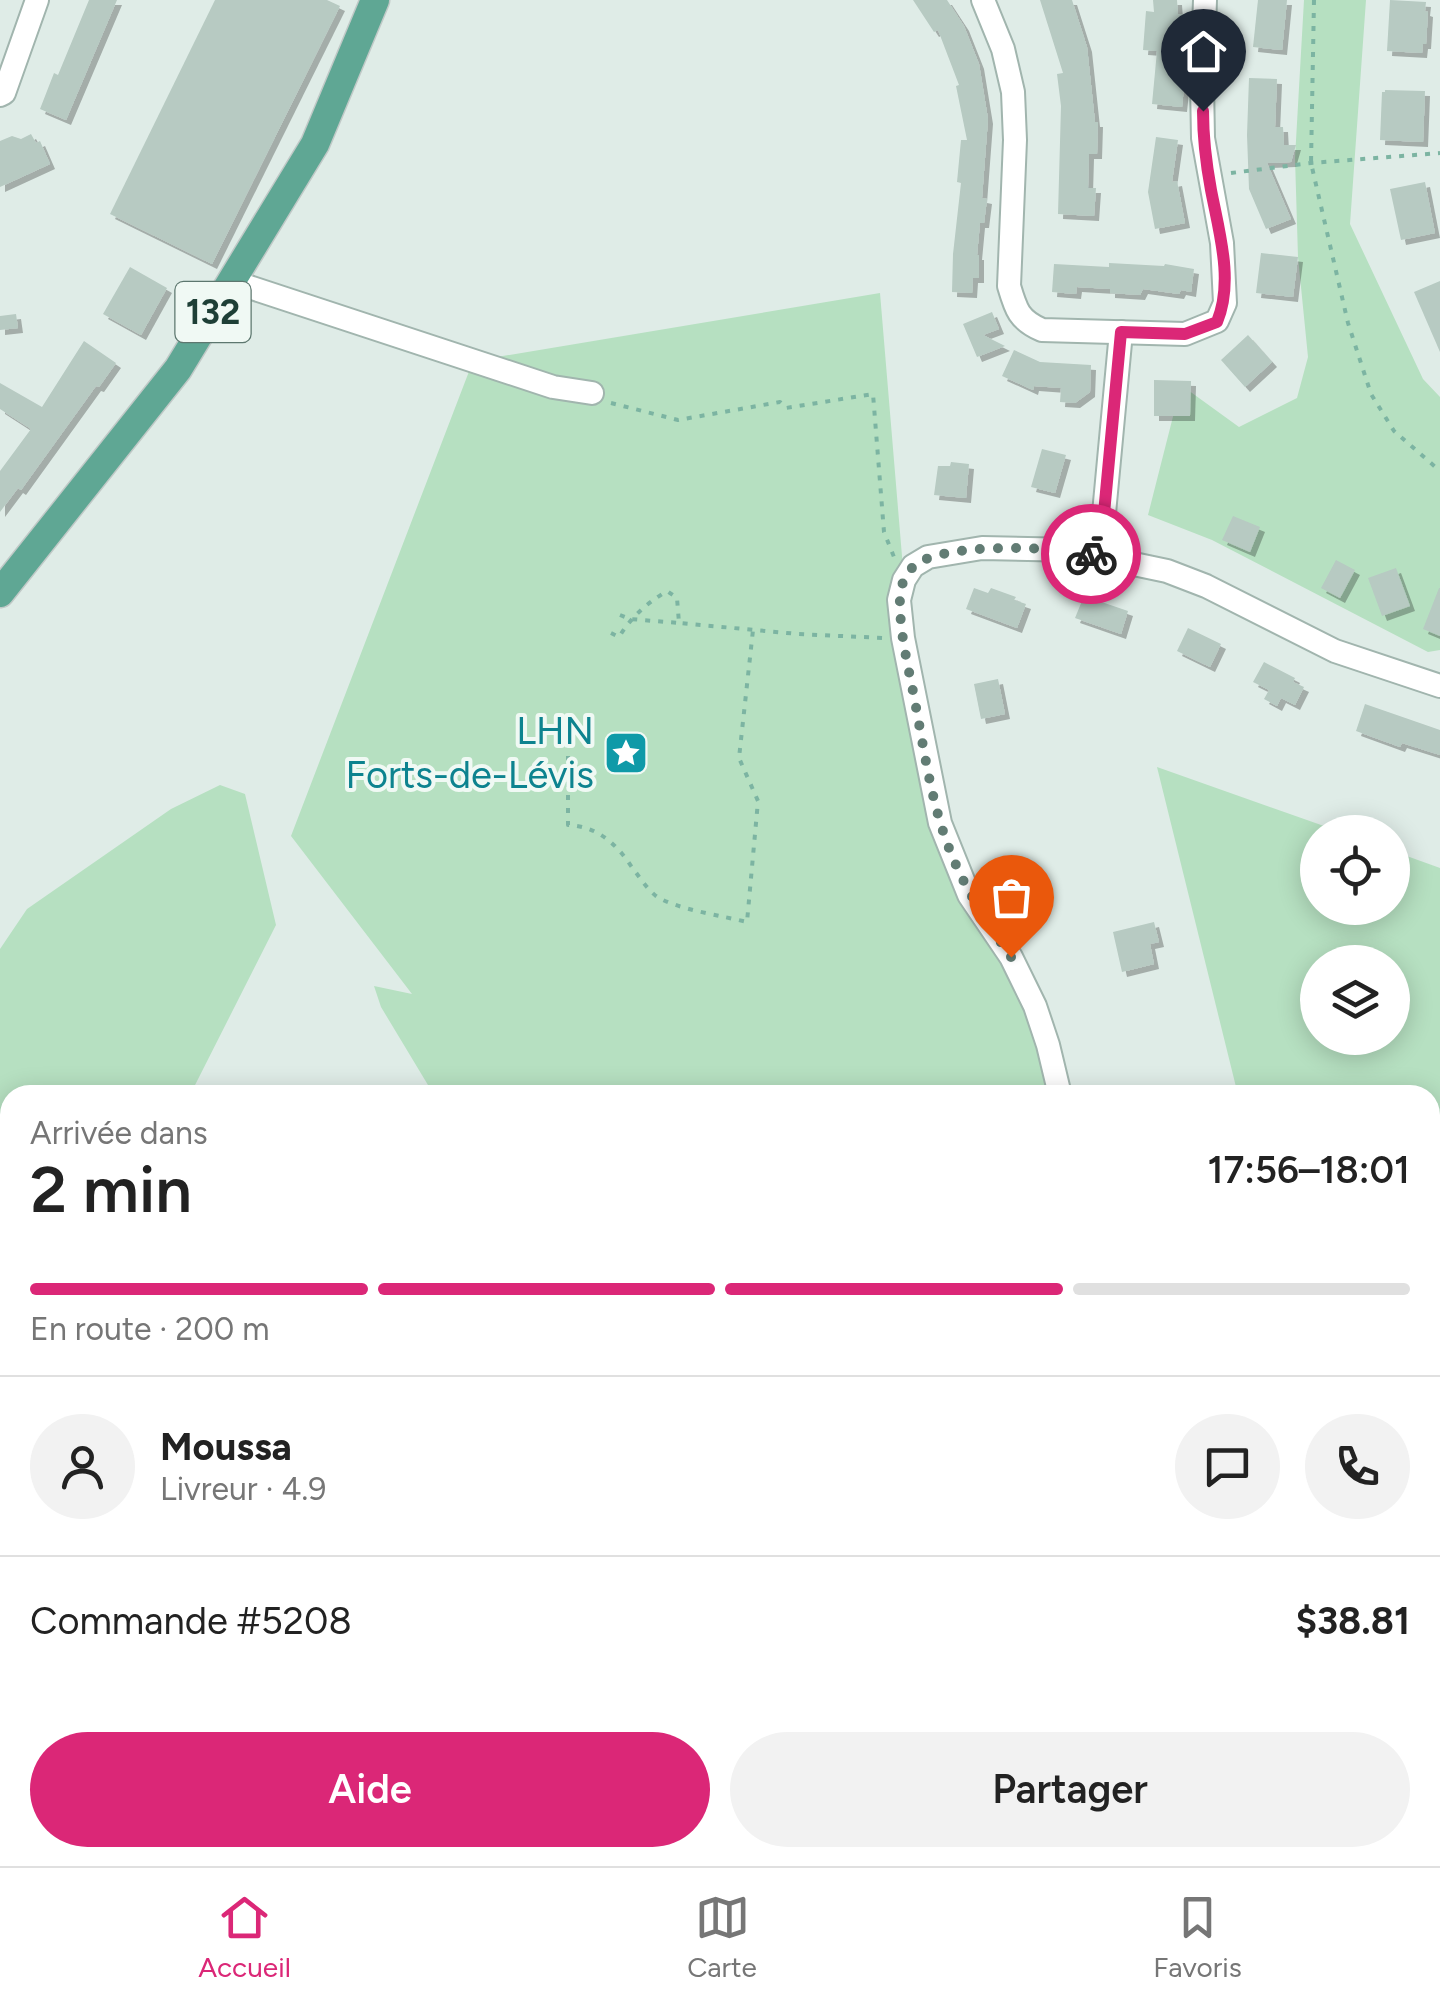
<!DOCTYPE html>
<html lang="fr">
<meta charset="utf-8">
<style>
:root{--surface:#fff;--page:#f2f2f2;--text:#222;--muted:#767676;--line:#e0e0e0;--accent:#db2777}
body{margin:0;font-family:Figtree,sans-serif;background:var(--page);color:var(--text);height:100vh;display:flex;flex-direction:column;font-size:38px;white-space:nowrap}
*{box-sizing:border-box;margin:0}
p{font-size:32px;color:var(--muted)}
.icon{flex:none;width:55px;height:55px;fill:none;stroke:currentColor;stroke-width:2;stroke-linecap:round;stroke-linejoin:round}
.map{position:relative;flex:1;overflow:hidden}
.sheet{position:absolute;left:0px;top:1085px;width:1440px;height:782px;display:flex;flex-direction:column;background:var(--surface);border-radius:30px 30px 0 0;box-shadow:0 5px 25px #0003}
.sheet>*{flex:none}
.controls{position:absolute;left:1300px;top:815px;display:grid;gap:20px}
.controls a{display:grid;place-items:center;width:110px;height:110px;border-radius:50%;background:var(--surface);box-shadow:0 5px 25px #0003;font-size:50px}
.pin{position:absolute;display:grid;place-items:center;width:85px;height:85px;color:#fff;margin:-102px -42px;border-radius:50% 50% 50% 0;rotate:-45deg;box-shadow:0 0 10px #0007}
.pin .icon{rotate:45deg}
.courier{position:absolute;display:grid;place-items:center;width:100px;height:100px;margin:-50px;border:8px solid #db2777;border-radius:50%;background:#fff;color:#222;box-shadow:0 2px 12px #0007}
.summary em{font-style:normal;font-weight:600}
.summary div{display:flex;flex-direction:column-reverse}
.summary{display:flex;align-items:center;justify-content:space-between;height:170px;padding:0 30px}
h1{font-size:65px;font-weight:600;line-height:75px}
.bar{display:grid;grid-template-columns:repeat(4,1fr);gap:15px 10px;align-content:center;height:120px;padding:0 30px}
.bar i{height:12px;border-radius:8px;background:var(--line)}
.bar .selected{background:var(--accent)}
.bar p{grid-column:span 4}
.line{display:flex;align-items:center;gap:25px;padding:0 30px;border-top:2px solid var(--line)}
.line div{flex:1}
.round{display:grid;place-items:center;flex:none;width:105px;height:105px;border-radius:52px;background:var(--page)}
.button{display:flex;gap:20px;margin-top:auto;padding:20px 30px}
.button a{flex:1;height:115px;border-radius:60px;background:var(--accent);color:#fff;font-size:40px;font-weight:600;line-height:115px;text-align:center}
.button a+a{background:var(--page);color:var(--text)}
.tab-bar{display:flex;justify-content:space-around;align-items:center;height:140px;border-top:2px solid var(--line);background:var(--surface);font-size:28px;color:var(--muted)}
.tab-bar a{display:grid;justify-items:center;gap:5px}
.tab-bar .selected{color:var(--accent)}
.map>svg:first-child{display:block}
</style>
<div class="map">
<svg width="1440" height="1866" viewBox="0 0 1440 1866">
<defs>
<filter id="shadow"><feDropShadow dx="5" dy="5" stdDeviation="0" flood-color="#0004"/></filter>
</defs>
<rect width="100%" height="100%" fill="#dfece7"/>
<g fill="#b6e0c1" fill-rule="evenodd">
<path d="M1304 0H1366L1350 224 1423 379 1440 397V650L1428 652 1212 540 1148 515 1181 385 1239 427 1297 398 1308 357 1298 257 1295 158Z"/>
<path d="M880 293 904 580 940 823 1011 957 1060 1095H434L381 1007 374 986 412 994 291 836 473 361Z"/>
<path d="M1157 767 1341 832H1318V908H1392L1393 851 1440 868V1403L1430 1389V1095H1238ZM1318 962H1392V1038H1318Z"/>
<path d="M220 785 245 794 276 925 190 1095H10V1452L0 1440V949L27 909 171 809Z"/>
<path d="M1430 1688 1440 1700V1866H1253L1202 1858H1430Z"/>
<path d="M0 1771 10 1776V1821L0 1856Z"/>
<path d="M36 1858H314L348 1866H34Z"/>
</g>
<g fill="#b7cac2" filter="url(#shadow)">
<path d="M89 0H117L66 120 40 109 54 73 58 75Z"/>
<path d="M215 0H327L340 6 212 264 110 214Z"/>
<path d="M913 0H947L964 26 979 64 988 119 982 198 987 199 984 223H980L977 255H979V278H973L972 293 952 292 953 254 961 183 957 182 961 140H967L956 86 959 85 938 30 934 32Z"/>
<path d="M1040 0H1072L1087 47 1095 122H1098L1097 154H1089L1088 188H1096L1094 216 1058 214 1061 106 1057 74 1063 73Z"/>
<path d="M1153 0H1177L1178 14H1184L1180 76 1185 77 1182 107 1152 104 1157 51 1143 50 1146 11 1154 12Z"/>
<path d="M1258 0H1287L1282 50 1253 47Z"/>
<path d="M1390 0 1426 2 1425 11 1428 12 1426 44H1423L1422 53 1387 51Z"/>
<path d="M1249 78 1277 79 1275 127H1283L1284 145H1296L1291 162 1267 163 1291 219 1266 229 1249 189 1247 135Z"/>
<path d="M1385 90 1425 91 1423 142 1380 140 1382 92H1385Z"/>
<path d="M31 134 36 143 40 141 50 164 0 187V141L12 136 21 139Z"/>
<path d="M1156 137 1178 140 1172 182 1177 181 1185 223 1155 229 1148 192Z"/>
<path d="M1425 182 1435 233 1401 240 1390 189Z"/>
<path d="M1261 253 1298 257 1293 297 1256 293Z"/>
<path d="M1109 263 1164 266 1165 264 1194 269 1191 292 1181 290 1179 294 1143 289 1140 295 1110 293V289L1077 287 1076 294 1052 292 1054 264 1109 267Z"/>
<path d="M130 267 167 288 141 335 103 314Z"/>
<path d="M1440 281V352L1414 292Z"/>
<path d="M992 312 999 329 983 335 1005 346 977 357 963 324Z"/>
<path d="M16 314 18 328 0 330V316Z"/>
<path d="M1248 335 1272 362 1245 387 1221 360Z"/>
<path d="M84 341 116 363 99 387 96 386 21 490 18 488 0 512V471L31 429 0 409V383L42 407Z"/>
<path d="M1014 350 1040 362 1091 365 1090 392 1075 403 1060 402 1061 388 1034 386 1033 390 1002 376Z"/>
<path d="M1154 380 1191 381 1190 416H1154Z"/>
<path d="M1042 449 1066 455 1055 493 1031 487Z"/>
<path d="M951 462 969 464 966 498 934 495 938 466H950Z"/>
<path d="M1233 516 1260 527 1250 552 1222 540Z"/>
<path d="M1336 560 1355 570 1340 598 1321 588Z"/>
<path d="M1396 568 1410 606 1382 616 1368 578Z"/>
<path d="M974 588 988 593 991 588 1016 597 1014 600 1026 604 1017 628 966 609Z"/>
<path d="M1439 588H1440V636L1423 629Z"/>
<path d="M1084 596 1128 611 1121 634 1075 618Z"/>
<path d="M1188 628 1221 644 1210 667 1177 651Z"/>
<path d="M1264 662 1295 678 1293 682 1304 687 1295 705 1281 698 1277 706 1264 699 1269 690 1253 682Z"/>
<path d="M998 679 1005 714 981 719 974 684Z"/>
<path d="M1365 704 1440 730V755L1402 743 1400 747 1356 731Z"/>
<path d="M1154 922 1159 942 1150 944 1154 964 1122 972 1113 932Z"/>
</g>
<g fill="none" stroke-linecap="round" stroke-linejoin="round">
<defs>
<g id="minor">
<path d="M983 0 1003 49 1013 92 1015 140 1009 286C1016 310 1019 320 1042 330L1185 334 1217 321 1225 303 1222 243 1203 138 1202 84 1205 0"/>
<path d="M0 95 4 93 37 0"/>
<path d="M231 281 553 387 592 393"/>
<path d="M1100 556 1121 332"/>
<path d="M1060 1095 1048 1045 1035 1006 1011 957 969 895 940 823 903 638 899 600 904 580 913 566 928 557 982 548 1075 550 1129 563 1167 571 1206 586 1335 651 1440 686"/>
<path d="M0 1505 10 1486"/>
<path d="M0 1549 10 1548"/>
<path d="M1430 1693 1440 1705"/>
<path d="M0 1743 10 1746"/>
<path d="M390 1858 419 1866"/>
<path d="M15 1866 18 1858"/>
<path d="M738 1866 745 1858"/>
<path d="M932 1866 933 1858"/>
</g>
<path id="major" d="M0 593 178 369 315 144 375 0"/>
</defs>
<use href="#minor" stroke="#a1b5ae" stroke-width="26"/>
<use href="#major" stroke="#c0c9c7" stroke-width="31"/>
<g stroke="#7cb4a2" stroke-width="4" stroke-dasharray="5 8" stroke-linecap="butt">
<path d="M1314 0 1311 163 1348 323 1371 394 1394 431 1440 471"/>
<path d="M1231 173 1311 163 1440 153"/>
<path d="M611 403 678 420 780 402 786 408 873 394 884 532 894 557"/>
<path d="M620 615 630 619 679 623"/>
<path d="M611 633 619 637C632 616 646 604 667 591L677 598 679 623 798 634 883 638"/>
<path d="M556 737 568 744V825C596 826 616 843 631 866 639 876 646 888 656 896 675 909 723 916 747 922L758 801 739 758 753 630"/>
</g>
<use href="#minor" stroke="#fff" stroke-width="22"/>
<use href="#major" stroke="#5fa794" stroke-width="28"/>
</g>
<g fill="none" stroke-linecap="round" stroke-linejoin="round">
<path stroke="#627c74" stroke-width="10" stroke-dasharray="0 18" d="M1011 957C989 925 968 894 953 858 932 809 925 754 915 702 909 669 900 636 900 603 899 591 903 577 912 568 936 541 1057 547 1091 554"/>
<path stroke="#db2777" stroke-width="12" d="M1091 554 1100 556 1121 332 1185 334 1217 322C1234 281 1219 232 1211 190 1206 163 1203 137 1203 111"/>
</g>
<defs>
<symbol id="sight-square" viewBox="-11 -11 22 22"><rect x="-9" y="-9" width="18" height="18" rx="4" fill="#0f9aa8" stroke="#f0f9f4"/><path d="M0-6L1.8-2.2L6-1.7L2.9 1.2L3.7 5.4L0 3.3L-3.7 5.4L-2.9 1.2L-6-1.7L-1.8-2.2Z" fill="#fff"/></symbol>
</defs>
<g fill-rule="evenodd">
<use href="#sight-square" x="601" y="728" width="50" height="50"/>
</g>
<g text-anchor="middle" dominant-baseline="central" stroke-width="8" stroke-linejoin="round" paint-order="stroke">
<rect fill="#f0f9f4" stroke="#5d776f" stroke-width="2.5" x="175.5" y="282" width="75" height="60" rx="8"/>
<g font-size="35" font-weight="bold" fill="#1e3f36">
<text x="213" y="312">132</text>
</g>
<g font-size="38" fill="#0d838f" stroke="#f0f9f4" text-anchor="end">
<text x="594" y="731">LHN<tspan x="594" dy="44">Forts-de-Lévis</tspan></text>
</g>
</g>
</svg>
<div class="controls">
<a><svg class="icon" aria-label="locate" viewBox="0 0 24 24"><circle cx="12" cy="12" r="6"/><path d="M12 2v4M12 18v4M2 12h4M18 12h4"/></svg></a>
<a><svg class="icon" aria-label="layers" viewBox="0 0 24 24"><path d="M12 4l9 5-9 5-9-5zM3 14l9 5 9-5"/></svg></a>
</div>
<div class="pin" style="left:1011px;top:957px;background:#ea580c"><svg class="icon" aria-label="bag" viewBox="0 0 24 24"><path d="M5 8h14l-1 12H6zM9 8a3 3 0 0 1 6 0"/></svg></div>
<div class="pin" style="left:1203px;top:111px;background:#1f2937"><svg class="icon" aria-label="home" viewBox="0 0 24 24"><path d="M3 11l9-7 9 7M6 9v11h12V9"/></svg></div>
<div class="courier" style="left:1091px;top:554px"><svg class="icon" aria-label="bike" viewBox="0 0 24 24"><circle cx="6" cy="16" r="4"/><circle cx="18" cy="16" r="4"/><path d="M6 16l4-8h5l3 8M10 8l3 8H6M13 5h3"/></svg></div>
<section class="sheet">
<div class="summary"><div><h1>2 min</h1><p>Arrivée dans</p></div><em>17:56–18:01</em></div>
<div class="bar"><i class="selected"></i><i class="selected"></i><i class="selected"></i><i></i><p>En route · 200 m</p></div>
<div class="line" style="height:180px"><a class="round"><svg class="icon" aria-label="person" viewBox="0 0 24 24"><circle cx="12" cy="8" r="4"/><path d="M4 21q1-7 8-7t8 7"/></svg></a><div><b>Moussa</b><p>Livreur · 4.9</p></div><a class="round"><svg class="icon" aria-label="chat" viewBox="0 0 24 24"><path d="M4 5h16v11H9l-5 4z"/></svg></a><a class="round"><svg class="icon" aria-label="phone" viewBox="0 0 24 24"><path d="M5 4h4l2 5-3 2q2 4 5 5l2-3 5 2v4C11 20 4 13 5 4z"/></svg></a></div>
<div class="line" style="height:130px"><div>Commande #5208</div><b>$38.81</b></div>
<div class="button"><a>Aide</a><a>Partager</a></div>
</section>
</div>
<nav class="tab-bar">
<a class="selected"><svg class="icon" aria-label="home" viewBox="0 0 24 24"><path d="M3 11l9-7 9 7M6 9v11h12V9"/></svg>Accueil</a>
<a><svg class="icon" aria-label="map" viewBox="0 0 24 24"><path d="M3 6l6-2 6 2 6-2v14l-6 2-6-2-6 2zM9 4v14M15 6v14"/></svg>Carte</a>
<a><svg class="icon" aria-label="saved" viewBox="0 0 24 24"><path d="M7 4h10v16l-5-4-5 4z"/></svg>Favoris</a>
</nav>
